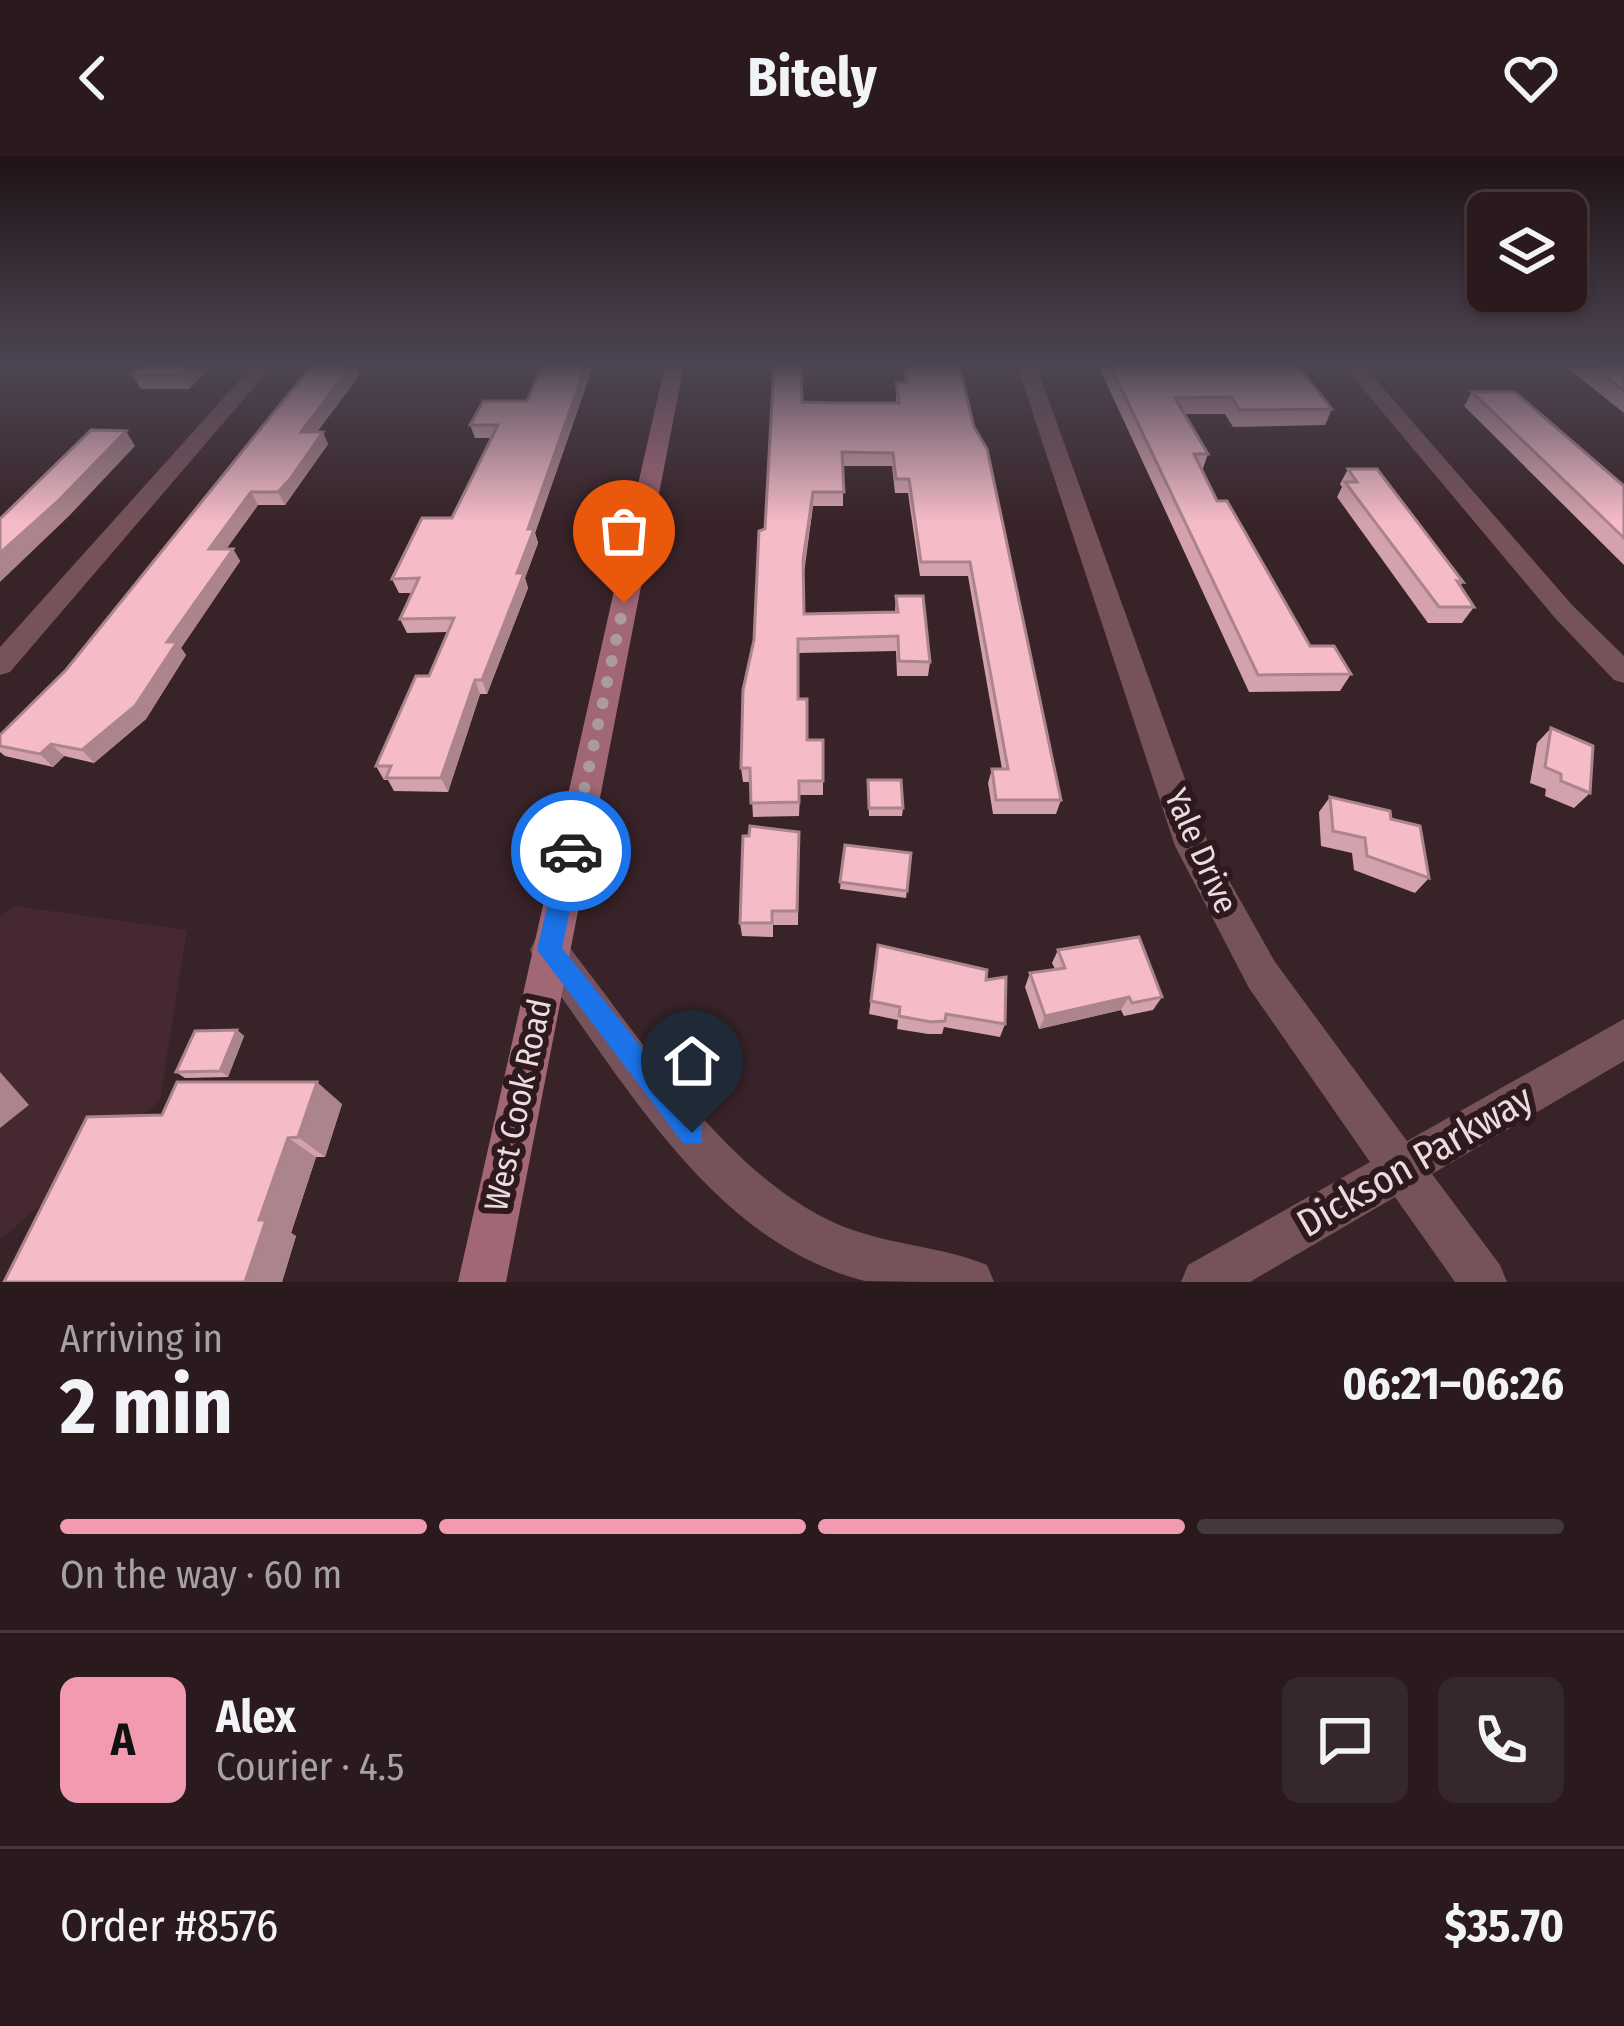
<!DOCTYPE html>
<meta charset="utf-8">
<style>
:root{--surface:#2a1a1e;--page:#36272b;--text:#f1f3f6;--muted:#a5a1a4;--line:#46383c;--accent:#f29aaf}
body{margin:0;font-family:"Fira Sans Condensed",sans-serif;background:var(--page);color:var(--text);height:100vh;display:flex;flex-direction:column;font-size:45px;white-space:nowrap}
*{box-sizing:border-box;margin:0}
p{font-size:39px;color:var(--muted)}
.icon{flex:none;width:66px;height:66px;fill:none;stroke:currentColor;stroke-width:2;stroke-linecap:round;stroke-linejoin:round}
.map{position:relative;height:1126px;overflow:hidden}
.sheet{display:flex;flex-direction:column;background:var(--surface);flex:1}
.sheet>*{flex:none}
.tools{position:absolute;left:1467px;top:36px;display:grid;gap:24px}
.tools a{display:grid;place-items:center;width:120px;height:120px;border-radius:18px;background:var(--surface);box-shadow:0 3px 9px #0004,0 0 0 3px var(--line);font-size:60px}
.pin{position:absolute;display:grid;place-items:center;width:102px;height:102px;color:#fff;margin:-123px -51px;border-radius:50% 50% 50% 0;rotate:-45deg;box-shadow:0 0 12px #0007}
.pin .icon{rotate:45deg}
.courier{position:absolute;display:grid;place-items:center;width:120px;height:120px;margin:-60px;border:9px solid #1a73e8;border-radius:50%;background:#fff;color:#222;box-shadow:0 3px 15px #0007}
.summary em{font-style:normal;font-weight:700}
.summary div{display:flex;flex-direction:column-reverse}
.summary{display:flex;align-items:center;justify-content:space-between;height:204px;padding:0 60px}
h1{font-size:78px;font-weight:700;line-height:90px}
.bar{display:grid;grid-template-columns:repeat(4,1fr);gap:18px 12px;align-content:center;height:144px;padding:0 60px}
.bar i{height:15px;border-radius:9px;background:var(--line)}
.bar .active{background:var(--accent)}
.bar p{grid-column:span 4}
.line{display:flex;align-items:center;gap:30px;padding:0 60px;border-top:3px solid var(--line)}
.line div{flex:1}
.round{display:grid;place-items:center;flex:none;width:126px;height:126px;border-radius:18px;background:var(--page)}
header{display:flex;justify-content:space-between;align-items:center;height:156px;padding:0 60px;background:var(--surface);font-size:54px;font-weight:700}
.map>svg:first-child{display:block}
</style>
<header><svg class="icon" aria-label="back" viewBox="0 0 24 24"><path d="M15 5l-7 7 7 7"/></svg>Bitely<svg class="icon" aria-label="heart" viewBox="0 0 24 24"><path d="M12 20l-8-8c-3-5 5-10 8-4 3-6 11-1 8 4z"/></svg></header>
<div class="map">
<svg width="1624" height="1126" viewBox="0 0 1624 1126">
<rect width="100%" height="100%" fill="#382328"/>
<path fill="#462930" d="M14 750 187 774 160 944 0 1084V760Z"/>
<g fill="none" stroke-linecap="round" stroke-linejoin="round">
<g fill="#76525a" fill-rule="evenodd">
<path d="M253 209H273L10 516 0 519V491Z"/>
<path d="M1017 209H1036L1208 687 1275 806 1407 985 1624 863V905L1432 1018 1500 1109 1507 1126H1455L1395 1041 1250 1126H1181L1188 1109 1370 1006 1249 832 1175 690Z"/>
<path d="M1343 209H1363L1573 450 1624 500V527L1614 524 1555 462Z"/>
<path d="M549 777 562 782C638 877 722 1016 835 1067 884 1089 938 1089 987 1109L994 1126C954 1126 904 1126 865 1125 711 1086 624 924 536 806L530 794 536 782Z"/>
</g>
<path fill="#a16775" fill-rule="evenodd" d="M665 209H684L506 1126H458Z"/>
</g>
<g fill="#d3a2ac">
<path d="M142 209H212L189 233H141L132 219Z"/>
<path d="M312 209H355L359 220 317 276 328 288 285 349H258L226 393H233L240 405 181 492 186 499 146 563 94 607 64 600 53 611 5 600 0 596V579L66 514Z"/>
<path d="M542 209H591L592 213 535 377 538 387 525 422 528 432 487 538H480L448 636 394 635 388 624H384L376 610 429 520 448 476 407 477 400 463 412 437H399L392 423 452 362 491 282H475L470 269 527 245Z"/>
<path d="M904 209H959L1061 644 1056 658H993L988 627 992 613H1002L968 420H920L908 337H895L892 310H843V350H813L804 417V458L895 456 896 440 930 506 928 520H897L896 495 799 497 798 543 807 584H823V639H800L799 660 753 661 751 626H743L741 612 765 373 802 246 896 247V227L905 226Z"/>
<path d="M1098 209H1297L1332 253 1325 269 1233 271 1225 258H1184L1208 298 1202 315 1217 345 1310 490 1351 518 1340 535 1249 536Z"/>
<path d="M1564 209H1624V257Z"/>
<path d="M1472 236 1624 330V409L1464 250Z"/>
<path d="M1348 313 1463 426 1460 430 1474 451 1462 467H1428L1337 341 1342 331 1340 328Z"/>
<path d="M1551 572 1590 637 1574 652 1545 640 1546 633 1530 627 1537 587Z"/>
<path d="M868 624 903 652 902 660H869Z"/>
<path d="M1330 641 1391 663 1429 722 1415 737 1354 714 1352 697 1321 690 1319 656Z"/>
<path d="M799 676 798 769H773V781L742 780 740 767Z"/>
<path d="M845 689 911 697 906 742 840 733Z"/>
<path d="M878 789 986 824 1005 868 1000 881 944 871 942 878H928L897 873 898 864 869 858Z"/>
<path d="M1058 794 1162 841 1153 854 1124 860 1121 854 1039 873 1025 831 1030 817 1055 813 1052 807Z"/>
<path d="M237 874 244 880 228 921 185 922 176 916Z"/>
<path d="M342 948 325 1001H316L291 1077 296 1080 282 1126H4L162 959Z"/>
</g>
<g fill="#ac848c">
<path d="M191 209H212L189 233 181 219Z"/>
<path d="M352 209H355L359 220 307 288 301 276Z"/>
<path d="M586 209H591L592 213 535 377 538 387 525 422 528 432 487 538 482 524 517 417 528 373Z"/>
<path d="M126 275 135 290 69 360 0 426V397Z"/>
<path d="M323 276 328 288 285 349 278 336Z"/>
<path d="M251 336 258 349 217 406 209 393Z"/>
<path d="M813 336V350L803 418V404Z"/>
<path d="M233 393 240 405 181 492 186 499 146 563 94 607 82 594 167 486Z"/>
<path d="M475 524 480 538 448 636 441 622Z"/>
<path d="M51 588 64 600 53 611 40 598Z"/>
<path d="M1129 841 1121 854 1039 873 1045 860Z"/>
<path d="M237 874 244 880 228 921 220 915Z"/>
<path d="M0 916 29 949 0 972Z"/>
<path d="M317 926 342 948 325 1001 298 981Z"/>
<path d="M288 982 316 1001 291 1077 296 1080 282 1126H245L259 1064Z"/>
</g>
<g fill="#f5bcc8" stroke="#ac848c" stroke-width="3">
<path d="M142 209H191L181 219H132Z"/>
<path d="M312 209H352L301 276H323L290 323 278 336H251L209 393H233L167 486H177L135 550 82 594 51 588 40 598 0 590V579L66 514Z"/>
<path d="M542 209H586L528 373H534L517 417H524L482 524H475L441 622H386L391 610H376L416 520H429L454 462 400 463 419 422 392 423 422 362H452L498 269H470L483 245H527Z"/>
<path d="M774 209H801L802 246 834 247H899L896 227 907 226 906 209H959L974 271 987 293 1061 644H996L992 613H1008L970 406H921L909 323H896L893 297 842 296 844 336H813L803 404 804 458 898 456 896 440H923L930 506 899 505 898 480 798 483V543H807V584H823V625H799V646L751 647 750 612H741L743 534 754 484 759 375 765 373Z"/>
<path d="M1110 209H1297L1332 253 1240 254 1231 241 1175 242 1208 298H1194L1217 345H1227L1310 490H1334L1351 518 1258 519Z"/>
<path d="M1591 209H1624V235Z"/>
<path d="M1472 236H1515L1624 330V382Z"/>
<path d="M91 274 126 275 58 345 0 397V363Z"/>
<path d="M1348 313H1377L1463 426 1457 425 1474 451H1439L1345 326H1357Z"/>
<path d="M1551 572 1593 590 1590 637 1561 625V618L1545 611Z"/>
<path d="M868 624H901L903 652H869Z"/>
<path d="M1330 641 1390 655 1391 663 1420 670 1429 722 1367 700 1365 682 1333 675Z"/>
<path d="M750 670 799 676 797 755H772V767H740L743 680H749Z"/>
<path d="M845 689 911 697 907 735 840 726Z"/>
<path d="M1139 781 1162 841 1132 847 1129 841 1045 860 1030 817 1065 812 1058 794Z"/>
<path d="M878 789 987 814 986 824 1006 821 1005 868 946 858 945 865 931 866 899 860 900 851 871 845Z"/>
<path d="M237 874 220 915 176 916 195 875Z"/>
<path d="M177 926H317L298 981 288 982 259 1064H266L245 1126H4L87 961 162 959Z"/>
</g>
<linearGradient id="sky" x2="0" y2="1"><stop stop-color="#1f1316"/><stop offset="0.57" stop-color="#4d4553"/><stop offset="1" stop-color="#4d4553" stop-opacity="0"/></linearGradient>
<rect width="1624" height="367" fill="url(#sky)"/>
<path fill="#1a73e8" d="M571 686 582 695 562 792 702 967V987H683L537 794 560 695Z"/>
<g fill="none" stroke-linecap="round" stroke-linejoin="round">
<path stroke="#ac9b9e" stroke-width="12" stroke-dasharray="0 21.6" d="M571 695 624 447"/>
</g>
<g text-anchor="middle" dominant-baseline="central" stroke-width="12" stroke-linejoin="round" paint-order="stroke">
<g font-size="33" fill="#eadbde" stroke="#2d191e">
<text transform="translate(1201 695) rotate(66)">Yale Drive</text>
<text transform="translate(518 949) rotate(-78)">West Cook Road</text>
</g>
<g font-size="39" fill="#eadbde" stroke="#2d191e">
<text transform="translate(1415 1005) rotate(-30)">Dickson Parkway</text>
</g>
</g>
</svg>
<div class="tools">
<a><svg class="icon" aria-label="layers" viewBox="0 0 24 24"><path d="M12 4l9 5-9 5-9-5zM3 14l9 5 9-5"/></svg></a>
</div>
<div class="pin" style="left:624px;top:447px;background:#ea580c"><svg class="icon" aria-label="bag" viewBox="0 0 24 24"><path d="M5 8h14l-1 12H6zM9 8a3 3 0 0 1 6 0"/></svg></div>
<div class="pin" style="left:692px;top:977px;background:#1f2937"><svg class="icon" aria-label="home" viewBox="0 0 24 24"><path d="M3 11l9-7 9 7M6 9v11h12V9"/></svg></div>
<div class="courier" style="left:571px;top:695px"><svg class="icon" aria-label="car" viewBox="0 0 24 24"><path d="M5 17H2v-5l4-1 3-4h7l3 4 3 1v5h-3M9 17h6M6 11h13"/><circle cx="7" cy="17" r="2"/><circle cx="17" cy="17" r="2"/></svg></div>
</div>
<section class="sheet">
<div class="summary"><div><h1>2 min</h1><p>Arriving in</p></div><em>06:21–06:26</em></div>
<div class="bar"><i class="active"></i><i class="active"></i><i class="active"></i><i></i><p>On the way · 60 m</p></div>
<div class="line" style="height:216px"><b class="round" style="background:var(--accent);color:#111">A</b><div><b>Alex</b><p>Courier · 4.5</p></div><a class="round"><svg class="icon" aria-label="chat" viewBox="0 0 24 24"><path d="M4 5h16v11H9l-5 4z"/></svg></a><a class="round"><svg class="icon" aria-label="phone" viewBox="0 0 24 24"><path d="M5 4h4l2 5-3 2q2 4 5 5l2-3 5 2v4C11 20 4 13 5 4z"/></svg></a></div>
<div class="line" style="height:156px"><div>Order #8576</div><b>$35.70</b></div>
</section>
